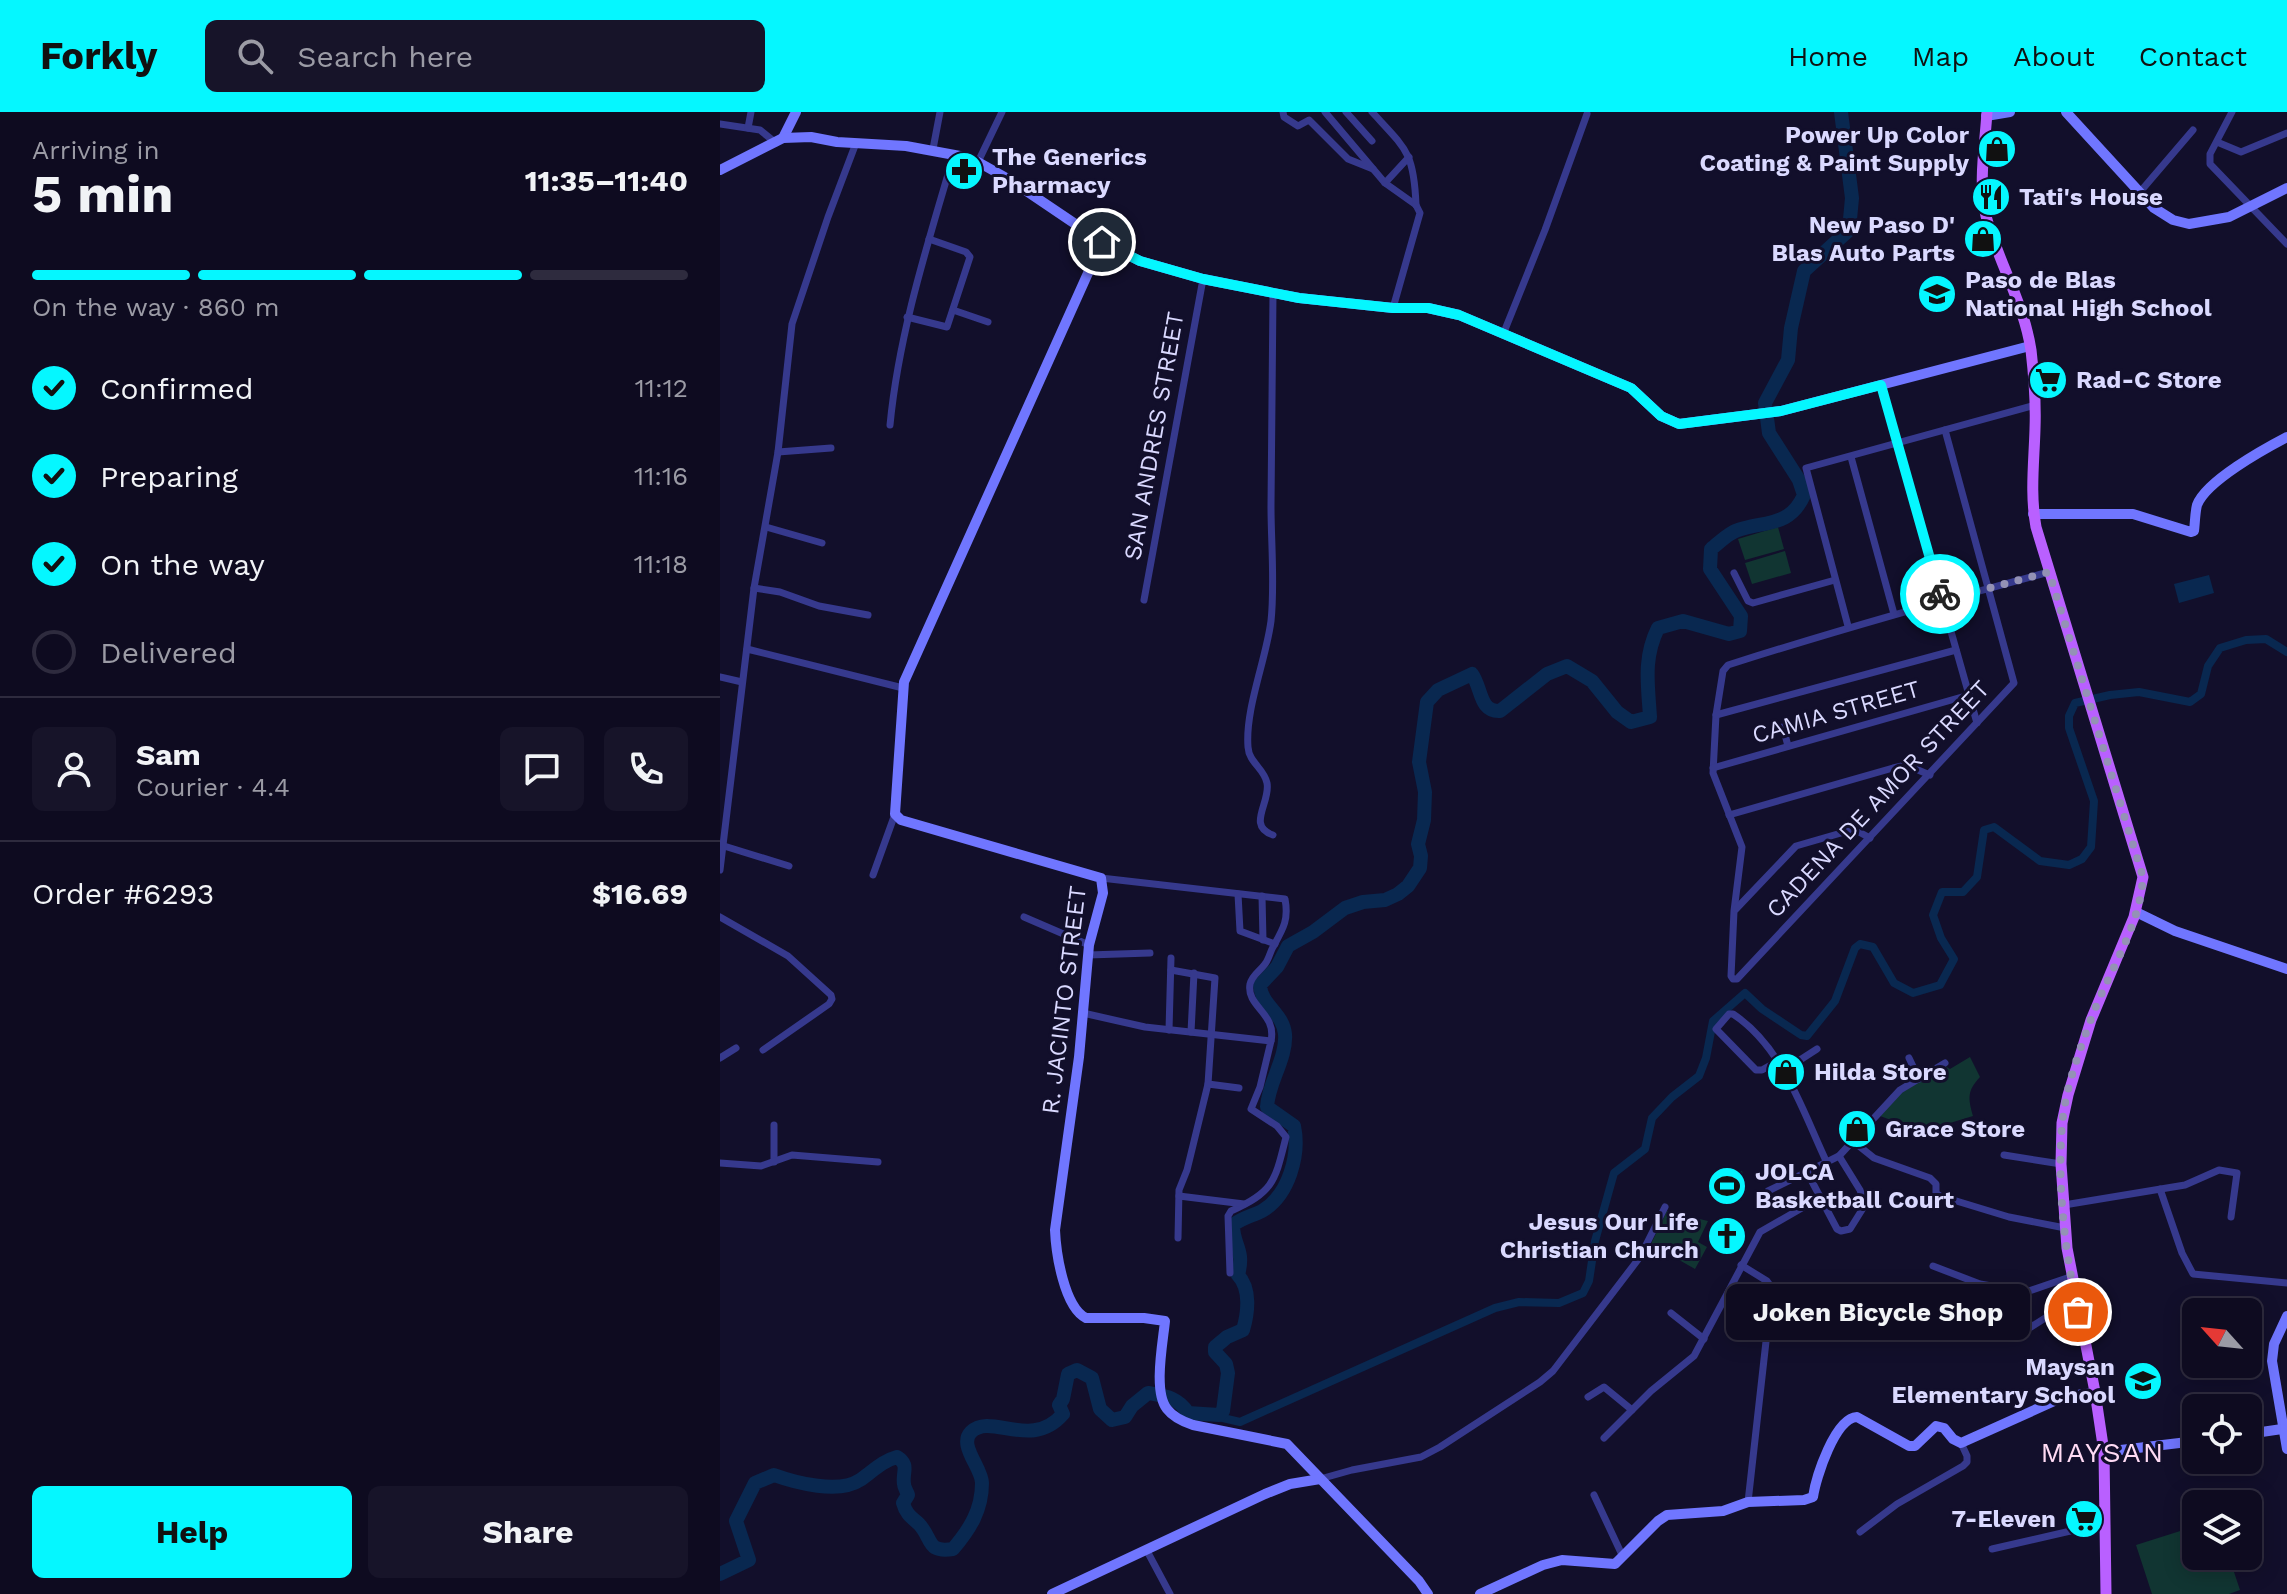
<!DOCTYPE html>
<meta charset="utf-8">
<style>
:root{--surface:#0e0b20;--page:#171429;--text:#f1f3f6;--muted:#9b9ba5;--line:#2e2b3e;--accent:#05f7ff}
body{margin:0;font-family:"Work Sans",sans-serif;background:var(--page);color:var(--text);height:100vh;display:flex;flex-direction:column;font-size:30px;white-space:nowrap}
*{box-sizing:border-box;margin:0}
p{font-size:26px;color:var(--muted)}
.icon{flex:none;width:44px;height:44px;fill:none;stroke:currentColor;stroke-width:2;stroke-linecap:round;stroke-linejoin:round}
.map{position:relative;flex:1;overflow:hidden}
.details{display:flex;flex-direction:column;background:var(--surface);width:720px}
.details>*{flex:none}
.needle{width:52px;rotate:297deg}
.fabs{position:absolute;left:1462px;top:1186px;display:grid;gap:16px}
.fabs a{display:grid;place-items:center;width:80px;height:80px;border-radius:12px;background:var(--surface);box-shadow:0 4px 20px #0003,0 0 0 2px var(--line);font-size:40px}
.pin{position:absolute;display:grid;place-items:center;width:68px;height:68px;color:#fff;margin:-34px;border:4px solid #fff;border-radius:50%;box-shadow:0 2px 8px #0007}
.courier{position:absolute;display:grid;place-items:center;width:80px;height:80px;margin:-40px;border:6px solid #05f7ff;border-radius:50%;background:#fff;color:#222;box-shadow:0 2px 10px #0007}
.bubble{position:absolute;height:56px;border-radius:12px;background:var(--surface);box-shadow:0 4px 20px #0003,0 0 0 2px var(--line);font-size:26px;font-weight:700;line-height:56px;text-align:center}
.summary em{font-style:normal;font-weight:700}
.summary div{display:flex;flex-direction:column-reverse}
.summary{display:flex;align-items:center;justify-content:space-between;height:136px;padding:0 32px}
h1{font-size:52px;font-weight:700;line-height:60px}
.bar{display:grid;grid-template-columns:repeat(4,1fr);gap:12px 8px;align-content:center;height:96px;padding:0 32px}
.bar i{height:10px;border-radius:6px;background:var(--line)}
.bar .on{background:var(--accent)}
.bar p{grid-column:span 4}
.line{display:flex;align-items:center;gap:20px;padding:0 32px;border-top:2px solid var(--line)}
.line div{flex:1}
.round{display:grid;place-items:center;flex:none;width:84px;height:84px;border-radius:12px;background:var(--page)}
ol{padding:0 32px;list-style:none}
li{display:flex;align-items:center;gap:24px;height:88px}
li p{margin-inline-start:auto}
li .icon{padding:8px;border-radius:50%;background:var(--accent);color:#111;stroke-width:4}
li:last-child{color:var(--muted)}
li i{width:44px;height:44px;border:4px solid var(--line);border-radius:50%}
.button{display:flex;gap:16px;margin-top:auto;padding:16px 32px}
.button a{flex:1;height:92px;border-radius:12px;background:var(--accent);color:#111;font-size:32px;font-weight:700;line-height:92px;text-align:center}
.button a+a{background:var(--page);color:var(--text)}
header{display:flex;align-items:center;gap:48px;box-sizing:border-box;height:112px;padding:0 40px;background:var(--accent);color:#111}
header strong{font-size:38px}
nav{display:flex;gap:44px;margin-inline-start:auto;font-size:28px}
.search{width:560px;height:72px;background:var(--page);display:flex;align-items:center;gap:20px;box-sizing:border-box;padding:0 28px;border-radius:12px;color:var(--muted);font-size:30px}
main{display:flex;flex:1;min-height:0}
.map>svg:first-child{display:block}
</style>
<header>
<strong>Forkly</strong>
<div class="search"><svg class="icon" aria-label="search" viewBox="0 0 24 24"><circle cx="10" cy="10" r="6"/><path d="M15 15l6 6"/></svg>Search here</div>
<nav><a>Home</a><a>Map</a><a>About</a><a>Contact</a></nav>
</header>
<main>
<section class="details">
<div class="summary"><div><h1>5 min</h1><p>Arriving in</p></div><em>11:35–11:40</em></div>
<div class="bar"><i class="on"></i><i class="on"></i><i class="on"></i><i></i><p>On the way · 860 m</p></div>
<ol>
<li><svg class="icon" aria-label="check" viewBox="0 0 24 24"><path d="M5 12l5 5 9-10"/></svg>Confirmed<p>11:12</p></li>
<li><svg class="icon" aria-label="check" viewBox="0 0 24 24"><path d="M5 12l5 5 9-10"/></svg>Preparing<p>11:16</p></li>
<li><svg class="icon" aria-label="check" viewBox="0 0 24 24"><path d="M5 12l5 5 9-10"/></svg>On the way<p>11:18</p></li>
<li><i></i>Delivered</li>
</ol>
<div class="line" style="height:144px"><a class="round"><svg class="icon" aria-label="person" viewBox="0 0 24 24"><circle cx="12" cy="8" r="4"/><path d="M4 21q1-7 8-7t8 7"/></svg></a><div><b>Sam</b><p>Courier · 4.4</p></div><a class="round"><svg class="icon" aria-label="chat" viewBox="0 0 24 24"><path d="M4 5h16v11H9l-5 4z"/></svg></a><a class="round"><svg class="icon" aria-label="phone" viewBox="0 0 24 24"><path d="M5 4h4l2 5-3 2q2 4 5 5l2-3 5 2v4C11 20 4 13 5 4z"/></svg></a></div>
<div class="line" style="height:104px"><div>Order #6293</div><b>$16.69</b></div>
<div class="button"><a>Help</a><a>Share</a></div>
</section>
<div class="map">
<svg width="1567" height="1482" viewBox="0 0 1567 1482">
<rect width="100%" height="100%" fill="#120f2b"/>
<g fill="#113532">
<path d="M1058 415 1064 437 1025 448 1018 427Z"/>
<path d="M1065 439 1071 461 1032 472 1025 451Z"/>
<path d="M1250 945 1260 965C1247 979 1248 986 1253 1004L1230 1011 1223 1027 1160 1004 1181 981 1225 954 1230 957Z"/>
<path d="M1022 1059 1027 1078 993 1088 988 1069Z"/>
<path d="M947 1099 988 1109 978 1130 987 1135 975 1157 931 1132Z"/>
<path d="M1476 1414V1444H1505L1512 1454 1520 1478 1509 1482H1432L1416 1433Z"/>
</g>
<path fill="#092850" d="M1489 463 1494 481 1459 491 1454 472Z"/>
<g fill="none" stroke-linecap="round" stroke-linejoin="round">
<path stroke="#092850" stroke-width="8" d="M490 1303 520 1310 775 1196 799 1190 839 1191 863 1181 869 1169 875 1129 894 1061 925 1037 932 1006 952 985 979 964 986 946 993 909 1025 881 1042 897 1081 923 1087 924 1115 889 1135 836 1140 832 1153 835 1174 871 1193 881 1220 873 1234 847 1221 826 1213 803 1222 780H1243L1257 765 1264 718 1274 715 1320 749 1349 753 1362 747 1371 735 1374 689 1349 616V604L1355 591 1390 583 1419 580 1470 590 1481 582 1488 554 1500 536 1526 528 1546 527 1567 540"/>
<path stroke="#092850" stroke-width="14" d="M0 1462 29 1448 16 1409 35 1371 54 1363C76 1371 119 1382 140 1368 153 1359 162 1349 177 1345 190 1353 182 1360 184 1372 184 1376 187 1379 188 1383L183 1391C186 1402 191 1405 199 1412 213 1427 206 1441 233 1437 250 1417 262 1398 262 1371 262 1356 238 1333 251 1320 271 1300 311 1339 343 1302L339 1293 343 1287 348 1262 357 1258 372 1266 380 1297 392 1308 405 1305 412 1294 428 1281C445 1284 458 1285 468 1301L499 1303 503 1299 508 1261 506 1252 495 1240V1235L507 1225 523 1218C528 1201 531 1177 518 1163 525 1137 513 1134 513 1113 522 1106 532 1104 542 1099 569 1083 580 1043 574 1014L547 995C548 971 567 946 565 922 563 901 541 893 540 873L557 855 568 834 593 820 625 796 643 790 665 788 678 782 688 774 700 756 701 744 698 732 704 708 705 680 699 650 707 590 718 578 752 562C762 576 759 600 780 599L827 562 847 554 872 569 897 600 911 610 930 605C928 573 923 546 938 516L963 509 1009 522 1020 519 1021 504 990 457 991 437C999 431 1008 421 1018 418 1045 409 1070 415 1084 383L1079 368 1049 321 1045 291 1068 248 1071 216 1084 159 1129 118 1132 86 1121 0"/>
<g stroke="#36398d" stroke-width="7">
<path d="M563 0 564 5 578 14 589 8 628 47 653 57"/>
<path d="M605 0 665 71 696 93 700 101 673 196"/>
<path d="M626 0 652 29"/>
<path d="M652 0C686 37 694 40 696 93"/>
<path d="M1512 0 1490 42V52L1567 132"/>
<path d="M0 12 40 18 56 31"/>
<path d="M28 16 31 0"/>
<path d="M1497 30 1521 40 1567 21"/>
<path d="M213 37 220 0"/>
<path d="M258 50 282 0"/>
<path d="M665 71 689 45"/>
<path d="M1420 80 1473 18"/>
<path d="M553 181C553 252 552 323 551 394 551 431 555 472 551 509 546 548 525 597 528 635 529 651 544 656 547 671 551 690 526 714 553 723"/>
<path d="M233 198 268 210"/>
<path d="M187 205 227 215 250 145 246 140 209 127"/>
<path d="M784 220 825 118 867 2"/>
<path d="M1161 273 1257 611"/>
<path d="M170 313C179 220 208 131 234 42"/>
<path d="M1225 318 1294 571 1017 867H1013L1011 864 1014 799 1022 735 993 661 996 603 1003 559 1008 553C1114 519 1221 489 1329 460"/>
<path d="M58 340 111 336"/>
<path d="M1131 345 1174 502"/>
<path d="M46 415 102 431"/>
<path d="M1014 461 1028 489 1033 491 1115 468"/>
<path d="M34 476 60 480 99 494 148 503"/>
<path d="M424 488 483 167"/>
<path d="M1128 514 1086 356 1315 293"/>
<path d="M27 537 183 576"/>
<path d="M0 565 22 570"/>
<path d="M996 603 1236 538"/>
<path d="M1063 615 1068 634"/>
<path d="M993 656 1249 583"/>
<path d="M1009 703 1173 656 1186 653 1210 663"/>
<path d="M4 734 69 754"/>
<path d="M0 758 34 476 58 340 72 212 108 105 136 31"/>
<path d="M153 763 175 702"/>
<path d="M381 766 565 787C569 808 563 817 553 835 550 840 549 847 545 852 540 859 532 863 530 872 526 895 557 901 551 929"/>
<path d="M518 782 520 819 555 832"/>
<path d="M542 784 543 828"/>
<path d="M1016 797 1076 734 1128 719 1139 720 1150 726"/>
<path d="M0 805 68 844 111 883 112 887 109 892 43 938"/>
<path d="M304 805 369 833"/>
<path d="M368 843 430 841"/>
<path d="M451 858 495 866 488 972 467 1058 459 1078 458 1126"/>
<path d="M363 901 425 915 551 929 540 975 531 997 557 1014 566 1025C555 1069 554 1080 511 1099L508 1104 510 1161"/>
<path d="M449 918 451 846"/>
<path d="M471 920 474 861"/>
<path d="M0 946 16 936"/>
<path d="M1189 946 1199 967"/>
<path d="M1058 949 1042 958H1036L996 917 1009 902H1013C1063 935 1082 998 1107 1051"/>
<path d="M1063 959 1097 937"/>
<path d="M488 972 519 976"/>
<path d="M54 1013V1050"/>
<path d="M1134 1030 1154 1046 1210 1066 1216 1072V1081L1220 1084 1289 1105 1345 1116"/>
<path d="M1284 1043 1341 1052"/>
<path d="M0 1051 41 1054 72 1043 158 1050"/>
<path d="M1087 1060 1117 1117 1121 1119 1130 1117 1145 1093 1140 1078 1119 1044"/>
<path d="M1440 1077 1462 1141 1473 1162 1567 1171"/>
<path d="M1048 1079 1119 1044 1180 978 1225 951"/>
<path d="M459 1084 524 1092"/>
<path d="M1344 1093 1465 1073 1499 1058 1517 1061 1511 1105"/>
<path d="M1021 1153 1047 1169 1052 1176 1028 1390"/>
<path d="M1213 1154 1260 1172 1306 1180 1350 1165"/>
<path d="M951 1201 984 1227"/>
<path d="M1226 1206 1235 1202 1303 1220 1355 1187"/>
<path d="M868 1285 884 1275 912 1298"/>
<path d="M884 1326 931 1279 974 1244 1040 1120 1101 1085"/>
<path d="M600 1367 632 1358 701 1345 720 1335 820 1270 833 1259 920 1145 945 1095"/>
<path d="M874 1383 903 1445"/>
<path d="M1140 1420 1177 1392 1243 1354 1247 1350V1344L1241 1331"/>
<path d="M426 1437 450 1482"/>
<path d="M1272 1437 1385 1411"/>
</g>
<g stroke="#7076ff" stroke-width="10">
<path d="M1346 0 1434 96 1453 108 1469 112 1509 105 1567 76"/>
<path d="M1266 4 1290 0"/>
<path d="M63 26 76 0"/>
<path d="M0 58 63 26 91 25 117 30 186 34 240 44 258 50 290 68 382 130 420 149 483 167 579 186 673 196H708L739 203 911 276 941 304 959 312 1061 299 1310 234"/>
<path d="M382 130 184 570 175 702 181 708 381 766 383 781 369 833 359 945 335 1118C336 1141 344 1195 366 1206H424L445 1209C443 1230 433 1280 447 1297 453 1305 464 1310 473 1313L567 1332 699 1469 708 1482"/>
<path d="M1313 402H1413L1471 420 1474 419C1475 411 1475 401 1477 393 1486 369 1544 337 1567 325"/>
<path d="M1416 800 1455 819 1567 857"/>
<path d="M1567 1204 1554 1232 1552 1249 1567 1337"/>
<path d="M1528 1322 1562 1317"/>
<path d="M1384 1340 1476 1329"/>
<path d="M332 1482 545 1382 570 1372 600 1367"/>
<path d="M760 1482 823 1453 842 1448 895 1452 938 1409 947 1403 1003 1399 1028 1390 1084 1388 1093 1385C1096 1365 1115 1306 1137 1305L1189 1334H1195L1216 1314 1224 1316 1233 1327 1241 1331 1341 1286 1375 1280"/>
</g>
<path stroke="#b960ff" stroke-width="11" d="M1267 0C1265 34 1258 71 1266 104 1278 150 1304 191 1311 238 1314 264 1316 291 1315 317 1314 351 1310 382 1316 415L1423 765 1414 805 1371 908 1348 983 1342 1011 1341 1052 1347 1136 1375 1280 1384 1340 1386 1482"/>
</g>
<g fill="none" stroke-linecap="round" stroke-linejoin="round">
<path stroke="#9492b5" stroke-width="8" stroke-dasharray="0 14.4" d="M1220 482 1222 489 1329 460 1423 765C1420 815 1388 861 1371 907 1359 940 1345 978 1342 1013 1337 1075 1345 1140 1358 1200"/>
<path stroke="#05f7ff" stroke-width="10" d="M382 130 420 149 483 167 579 186 673 196H708L739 203 911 276 941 304 959 312 1061 299 1161 273 1220 482"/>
</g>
<defs>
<symbol id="shop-disc" viewBox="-11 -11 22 22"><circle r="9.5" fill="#05f7ff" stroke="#120f2b"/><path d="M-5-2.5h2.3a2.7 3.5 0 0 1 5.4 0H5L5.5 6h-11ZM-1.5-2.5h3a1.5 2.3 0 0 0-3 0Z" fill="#111"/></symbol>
<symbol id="pharmacy-disc" viewBox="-11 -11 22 22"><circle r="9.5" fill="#05f7ff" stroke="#120f2b"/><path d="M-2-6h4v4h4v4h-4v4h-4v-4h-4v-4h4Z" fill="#111"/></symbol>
<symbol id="restaurant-disc" viewBox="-11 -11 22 22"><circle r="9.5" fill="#05f7ff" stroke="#120f2b"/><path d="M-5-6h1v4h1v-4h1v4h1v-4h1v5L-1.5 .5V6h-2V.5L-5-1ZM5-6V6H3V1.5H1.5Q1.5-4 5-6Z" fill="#111"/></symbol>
<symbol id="school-disc" viewBox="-11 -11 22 22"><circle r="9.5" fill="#05f7ff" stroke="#120f2b"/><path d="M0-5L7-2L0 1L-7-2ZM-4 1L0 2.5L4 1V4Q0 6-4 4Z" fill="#111"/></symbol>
<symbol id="supermarket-disc" viewBox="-11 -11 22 22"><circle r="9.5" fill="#05f7ff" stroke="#120f2b"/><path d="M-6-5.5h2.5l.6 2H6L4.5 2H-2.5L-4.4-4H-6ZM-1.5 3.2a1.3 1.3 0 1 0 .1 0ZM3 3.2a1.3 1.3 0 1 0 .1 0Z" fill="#111"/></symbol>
<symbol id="stadium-disc" viewBox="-11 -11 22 22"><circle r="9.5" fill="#05f7ff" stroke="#120f2b"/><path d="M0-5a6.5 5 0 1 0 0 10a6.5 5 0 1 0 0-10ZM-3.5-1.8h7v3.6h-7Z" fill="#111"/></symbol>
<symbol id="church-disc" viewBox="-11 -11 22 22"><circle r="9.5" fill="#05f7ff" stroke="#120f2b"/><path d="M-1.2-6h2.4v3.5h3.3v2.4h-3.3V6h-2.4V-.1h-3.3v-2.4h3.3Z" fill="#111"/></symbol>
</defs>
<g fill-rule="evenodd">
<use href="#shop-disc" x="1255" y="15" width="44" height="44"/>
<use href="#pharmacy-disc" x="222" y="37" width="44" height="44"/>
<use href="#restaurant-disc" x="1249" y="63" width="44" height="44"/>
<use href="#shop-disc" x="1241" y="105" width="44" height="44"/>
<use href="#school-disc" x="1195" y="160" width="44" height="44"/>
<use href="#supermarket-disc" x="1306" y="246" width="44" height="44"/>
<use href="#shop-disc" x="1044" y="938" width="44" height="44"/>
<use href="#shop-disc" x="1115" y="995" width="44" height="44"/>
<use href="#stadium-disc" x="985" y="1052" width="44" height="44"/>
<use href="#church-disc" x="985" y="1102" width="44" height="44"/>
<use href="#school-disc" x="1401" y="1247" width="44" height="44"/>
<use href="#supermarket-disc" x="1342" y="1385" width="44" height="44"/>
</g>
<g text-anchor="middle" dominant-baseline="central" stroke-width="6" stroke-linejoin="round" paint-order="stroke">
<g font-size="24" font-weight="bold" fill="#dad9ff" stroke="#120f2b" text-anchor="start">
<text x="1249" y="23" text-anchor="end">Power Up Color<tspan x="1249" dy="28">Coating &amp; Paint Supply</tspan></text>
<text x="272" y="45">The Generics<tspan x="272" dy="28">Pharmacy</tspan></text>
<text x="1299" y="85">Tati's House</text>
<text x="1235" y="113" text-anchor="end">New Paso D'<tspan x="1235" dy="28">Blas Auto Parts</tspan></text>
<text x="1245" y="168">Paso de Blas<tspan x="1245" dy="28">National High School</tspan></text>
<text x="1356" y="268">Rad-C Store</text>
<text x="1094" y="960">Hilda Store</text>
<text x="1165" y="1017">Grace Store</text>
<text x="1035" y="1060">JOLCA<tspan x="1035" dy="28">Basketball Court</tspan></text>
<text x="979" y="1110" text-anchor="end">Jesus Our Life<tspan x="979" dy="28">Christian Church</tspan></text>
<text x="1395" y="1255" text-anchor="end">Maysan<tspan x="1395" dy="28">Elementary School</tspan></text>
<text x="1336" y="1407" text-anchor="end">7-Eleven</text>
</g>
<g font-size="24" fill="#dad9ff" stroke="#120f2b">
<text transform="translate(434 324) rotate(-80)">SAN ANDRES STREET</text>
<text transform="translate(1116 600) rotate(-16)">CAMIA STREET</text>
<text transform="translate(1158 687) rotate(-47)">CADENA DE AMOR STREET</text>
<text transform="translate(344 888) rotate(-83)">R. JACINTO STREET</text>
</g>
<g font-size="28" letter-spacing="2" fill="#ffdbf4" stroke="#120f2b">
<text x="1383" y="1340">MAYSAN</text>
</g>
</g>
</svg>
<div class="fabs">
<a><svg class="needle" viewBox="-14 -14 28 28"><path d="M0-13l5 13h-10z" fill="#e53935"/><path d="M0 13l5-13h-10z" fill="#9b9ba5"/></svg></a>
<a><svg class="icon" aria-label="locate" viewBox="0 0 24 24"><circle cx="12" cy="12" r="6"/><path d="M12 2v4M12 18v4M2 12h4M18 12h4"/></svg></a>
<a><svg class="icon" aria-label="layers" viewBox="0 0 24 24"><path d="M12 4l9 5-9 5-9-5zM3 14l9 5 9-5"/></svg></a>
</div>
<div class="pin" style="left:1358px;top:1200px;background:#ea580c"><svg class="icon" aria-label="bag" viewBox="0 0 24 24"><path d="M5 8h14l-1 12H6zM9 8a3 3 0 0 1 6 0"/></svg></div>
<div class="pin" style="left:382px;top:130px;background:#1f2937"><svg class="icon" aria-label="home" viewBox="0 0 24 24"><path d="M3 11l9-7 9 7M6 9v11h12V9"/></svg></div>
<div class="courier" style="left:1220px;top:482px"><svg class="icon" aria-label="bike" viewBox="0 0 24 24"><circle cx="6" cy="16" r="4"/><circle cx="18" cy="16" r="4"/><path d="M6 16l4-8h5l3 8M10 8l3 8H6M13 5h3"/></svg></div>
<div class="bubble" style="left:1006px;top:1172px;width:304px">Joken Bicycle Shop</div>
</div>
</main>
